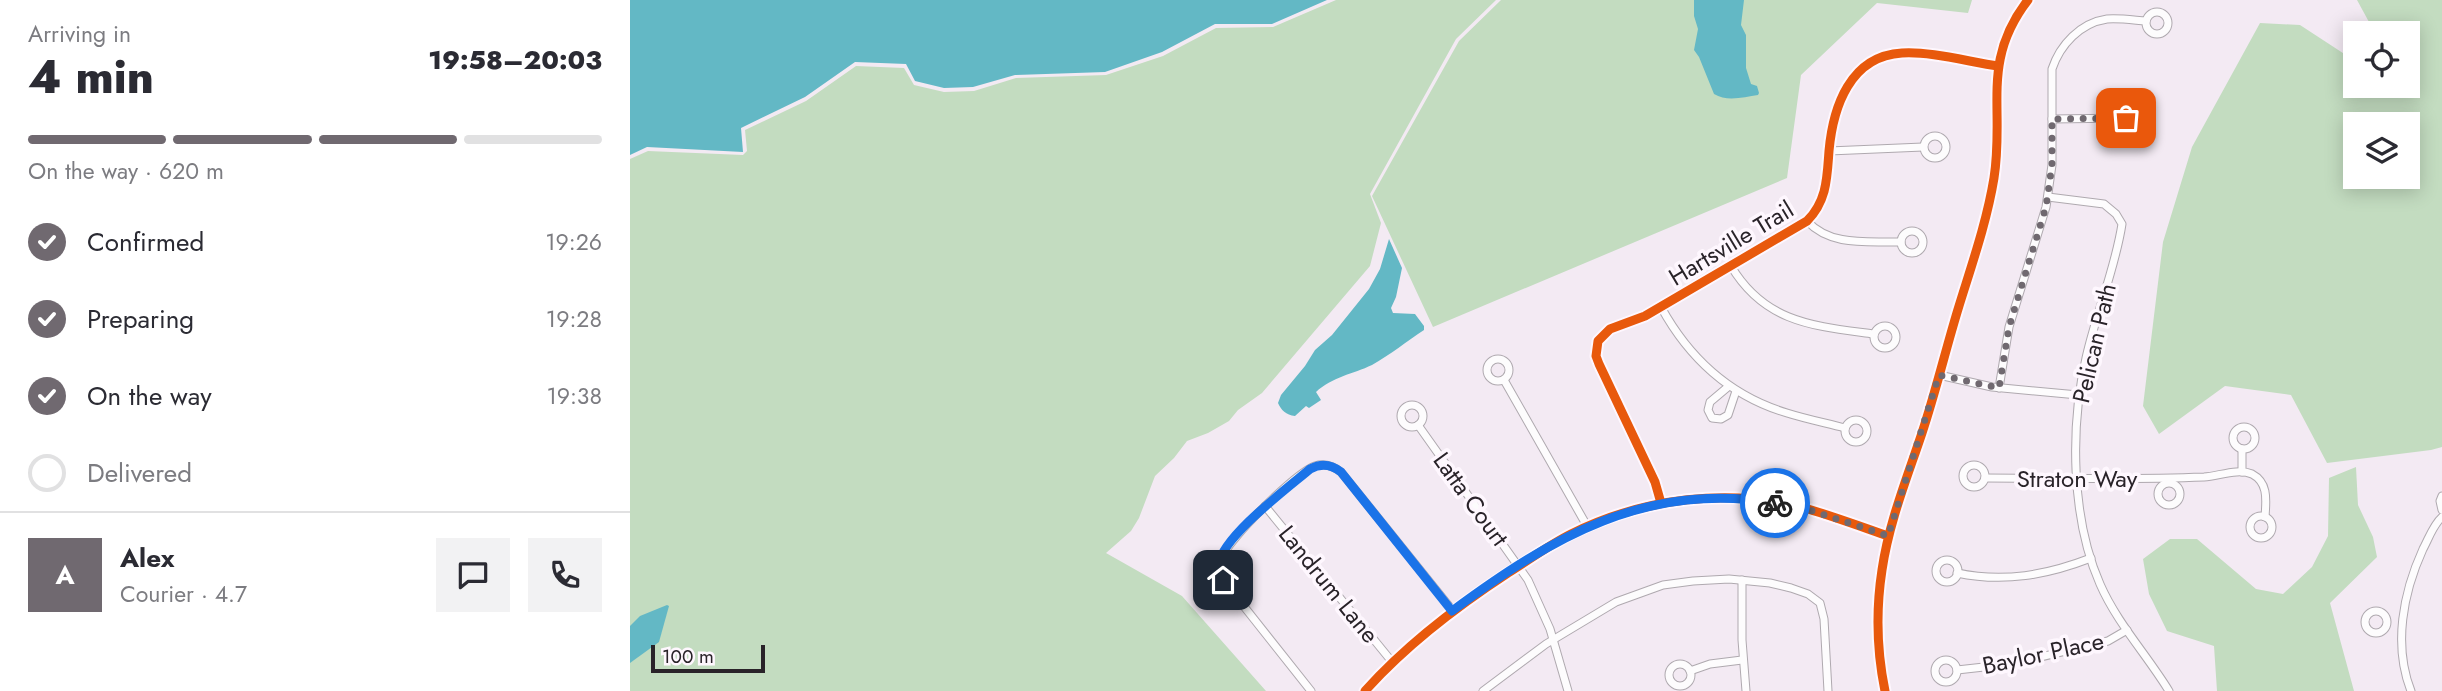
<!DOCTYPE html>
<meta charset="utf-8">
<style>
:root{--surface:#fff;--page:#f2f2f3;--text:#2b2b33;--muted:#7c7c81;--line:#e1e1e2;--accent:#706970}
body{margin:0;font-family:Jost,sans-serif;background:var(--page);color:var(--text);height:100vh;display:flex;flex-direction:column;font-size:26px;white-space:nowrap}
*{box-sizing:border-box;margin:0}
p{font-size:23px;color:var(--muted)}
.icon{flex:none;width:38px;height:38px;fill:none;stroke:currentColor;stroke-width:2;stroke-linecap:round;stroke-linejoin:round}
.map{position:relative;flex:1;overflow:hidden}
.side{display:flex;flex-direction:column;background:var(--surface);width:630px}
.side>*{flex:none}
.tools{position:absolute;left:1713px;top:21px;display:grid;gap:14px}
.tools a{display:grid;place-items:center;width:77px;height:77px;border-radius:0px;background:var(--surface);box-shadow:0 4px 18px #0003;font-size:35px}
.scale{position:absolute;left:21px;bottom:18px;width:114px;box-sizing:border-box;padding-left:7px;border:4px solid #292329;border-top:0;font-size:19px;line-height:24px;white-space:nowrap;color:#292329;-webkit-text-stroke:5px #fef7fe;paint-order:stroke}
.pin{position:absolute;display:grid;place-items:center;width:60px;height:60px;color:#fff;margin:-30px;border-radius:14px;box-shadow:0 4px 10px #0006}
.courier{position:absolute;display:grid;place-items:center;width:70px;height:70px;margin:-35px;border:5px solid #1a73e8;border-radius:50%;background:#fff;color:#222;box-shadow:0 2px 9px #0007}
.head em{font-style:normal;font-weight:800}
.head div{display:flex;flex-direction:column-reverse}
.head{display:flex;align-items:center;justify-content:space-between;height:119px;padding:0 28px}
h1{font-size:46px;font-weight:800;line-height:52px}
.bar{display:grid;grid-template-columns:repeat(4,1fr);gap:10px 7px;align-content:center;height:84px;padding:0 28px}
.bar i{height:9px;border-radius:5px;background:var(--line)}
.bar .on{background:var(--accent)}
.bar p{grid-column:span 4}
.line{display:flex;align-items:center;gap:18px;padding:0 28px;border-top:2px solid var(--line)}
.line div{flex:1}
.round{display:grid;place-items:center;flex:none;width:74px;height:74px;border-radius:0px;background:var(--page)}
ol{padding:0 28px;list-style:none}
li{display:flex;align-items:center;gap:21px;height:77px}
li p{margin-inline-start:auto}
li .icon{padding:7px;border-radius:50%;background:var(--accent);color:#fff;stroke-width:4}
li:last-child{color:var(--muted)}
li i{width:38px;height:38px;border:4px solid var(--line);border-radius:50%}
main{display:flex;flex:1;min-height:0}
.map>svg:first-child{display:block}
</style>
<main>
<section class="side">
<div class="head"><div><h1>4 min</h1><p>Arriving in</p></div><em>19:58–20:03</em></div>
<div class="bar"><i class="on"></i><i class="on"></i><i class="on"></i><i></i><p>On the way · 620 m</p></div>
<ol>
<li><svg class="icon" aria-label="check" viewBox="0 0 24 24"><path d="M5 12l5 5 9-10"/></svg>Confirmed<p>19:26</p></li>
<li><svg class="icon" aria-label="check" viewBox="0 0 24 24"><path d="M5 12l5 5 9-10"/></svg>Preparing<p>19:28</p></li>
<li><svg class="icon" aria-label="check" viewBox="0 0 24 24"><path d="M5 12l5 5 9-10"/></svg>On the way<p>19:38</p></li>
<li><i></i>Delivered</li>
</ol>
<div class="line" style="height:126px"><b class="round" style="background:var(--accent);color:#fff">A</b><div><b>Alex</b><p>Courier · 4.7</p></div><a class="round"><svg class="icon" aria-label="chat" viewBox="0 0 24 24"><path d="M4 5h16v11H9l-5 4z"/></svg></a><a class="round"><svg class="icon" aria-label="phone" viewBox="0 0 24 24"><path d="M5 4h4l2 5-3 2q2 4 5 5l2-3 5 2v4C11 20 4 13 5 4z"/></svg></a></div>
</section>
<div class="map">
<svg width="1812" height="691" viewBox="0 0 1812 691">
<rect width="100%" height="100%" fill="#f3eaf3"/>
<g fill="#c3dcc0" fill-rule="evenodd">
<path d="M706 0H866L826 39 740 194 751 223 740 266 632 393 608 410 599 421 578 433 557 441 544 458 525 476 509 518 501 531 476 553 552 596 636 691H0V159L18 151 113 155 117 151 115 130 176 101 226 66 274 68 284 85 314 92 344 91 386 78 476 75 533 56 586 28 643 27Z"/>
<path d="M871 0H1342L1338 13 1247 3 1171 75 1157 178 803 327 742 196 829 41Z"/>
<path d="M1727 0H1812V447L1801 450 1697 463 1661 395 1595 386 1529 434 1513 406 1533 242 1562 147 1630 23 1670 25 1719 57H1725L1726 86H1778V33H1745ZM1726 124H1778V177H1726Z"/>
<path d="M1726 467 1728 505 1743 537 1747 557 1700 603 1724 691H1587L1584 646 1537 631 1519 594 1513 559 1540 539H1567L1626 589 1653 594 1682 567 1698 536 1699 478Z"/>
</g>
<g fill="#63b8c5">
<path d="M0 0H697L642 24H585L532 52 475 72 385 75 343 87 314 88 285 81 276 64 225 62 175 97 111 128 113 152 17 147 0 155Z"/>
<path d="M1064 0H1114L1111 25 1116 35V68L1121 84 1127 86 1129 93 1128 95C1114 97 1097 102 1084 94L1069 57 1064 50 1068 29 1064 16Z"/>
<path d="M759 239 772 268 766 297 761 308 763 313 785 314 794 326V330C777 341 760 355 742 365 723 374 702 377 686 392L691 400 679 408 676 406 665 416C656 415 651 410 648 403L651 395 675 366 685 350 702 335 739 289 750 269Z"/>
<path d="M37 605 39 606 29 642 0 663V626L10 616Z"/>
</g>
<g fill="none" stroke-linecap="round" stroke-linejoin="round">
<defs>
<g id="minor">
<circle cx="1527" cy="23" r="11"/>
<circle cx="1506" cy="117" r="11"/>
<path d="M1422 119 1496 118"/>
<circle cx="1305" cy="147" r="11"/>
<path d="M1199 151 1293 147"/>
<path d="M1418 197 1474 204 1486 214 1492 224C1485 270 1466 313 1456 358 1440 427 1441 518 1470 584 1487 623 1517 655 1539 691"/>
<path d="M1177 221C1201 247 1238 241 1271 242"/>
<circle cx="1282" cy="242" r="11"/>
<path d="M1101 266C1135 323 1184 326 1243 334"/>
<path d="M1031 307C1059 358 1100 396 1157 413 1176 419 1196 423 1215 428"/>
<circle cx="1255" cy="337" r="11"/>
<circle cx="868" cy="370" r="11"/>
<path d="M1309 375 1362 387 1448 395"/>
<path d="M874 380 957 526"/>
<path d="M1099 386 1080 402 1078 410 1082 418 1091 419 1098 415 1106 391"/>
<path d="M1369 388 1379 327 1416 207 1422 165V69C1430 45 1450 23 1477 19 1489 18 1503 20 1516 21"/>
<circle cx="782" cy="416" r="11"/>
<circle cx="1226" cy="431" r="11"/>
<path d="M788 425 898 580 920 629 938 691"/>
<circle cx="1614" cy="438" r="11"/>
<circle cx="1344" cy="476" r="11"/>
<path d="M1612 472V449"/>
<path d="M1355 478C1428 478 1502 480 1574 477 1589 476 1608 468 1622 474 1639 483 1636 501 1635 517"/>
<circle cx="1539" cy="494" r="11"/>
<path d="M1812 496 1810 501 1812 510"/>
<path d="M1031 503 1025 482 969 364 966 356 968 341 980 329 1015 316 1177 221C1197 201 1197 178 1199 151 1203 107 1220 56 1272 53 1299 51 1340 62 1368 66"/>
<path d="M635 506 763 663"/>
<circle cx="1631" cy="527" r="11"/>
<circle cx="1317" cy="571" r="11"/>
<path d="M1327 573C1374 583 1417 575 1461 558"/>
<path d="M1112 580V640L1116 691"/>
<circle cx="1746" cy="622" r="11"/>
<circle cx="1316" cy="671" r="11"/>
<circle cx="1050" cy="675" r="11"/>
<path d="M1327 670 1381 664 1478 641 1497 630"/>
<path d="M1060 671 1080 664 1112 660"/>
<path d="M681 691 593 580C590 573 588 566 591 559 598 539 666 473 685 466 694 463 703 466 711 472L823 611"/>
<path d="M735 691C777 644 826 607 878 573 899 560 919 545 941 534 1013 498 1100 487 1178 509 1205 517 1232 527 1258 536"/>
<path d="M853 691 916 644 986 602 1033 585 1063 581 1099 579 1140 583 1161 588 1178 594 1190 603 1194 619 1198 691"/>
<path d="M1781 691C1763 645 1773 593 1793 549 1799 538 1803 525 1812 517"/>
</g>
<path id="tertiary" d="M1255 691C1247 652 1246 609 1252 570 1259 522 1277 478 1292 433 1306 391 1316 348 1329 306 1342 264 1357 221 1364 178 1375 109 1350 62 1398 0"/>
</defs>
<use href="#minor" stroke="#afa9af" stroke-width="9"/>
<use href="#tertiary" stroke="#afa9af" stroke-width="10"/>
<use href="#minor" stroke="#fdfcfd" stroke-width="7"/>
<use href="#tertiary" stroke="#fdfcfd" stroke-width="9"/>
<defs>
<g id="cycleway">
<path d="M1031 503 1025 482 969 364 966 356 968 341 980 329 1015 316 1177 221C1197 201 1197 178 1199 151 1203 107 1220 56 1272 53 1299 51 1340 62 1368 66"/>
<path d="M735 691C777 644 826 607 878 573 899 560 919 545 941 534 1013 498 1100 487 1178 509 1205 517 1232 527 1258 536"/>
<path d="M1255 691C1247 652 1246 609 1252 570 1259 522 1277 478 1292 433 1306 391 1316 348 1329 306 1342 264 1357 221 1364 178 1375 109 1350 62 1398 0"/>
</g>
</defs>
<use href="#cycleway" stroke="#fef7fe" stroke-width="13"/>
<use href="#cycleway" stroke="#e8590c" stroke-width="9"/>
</g>
<g fill="none" stroke-linecap="round" stroke-linejoin="round">
<path stroke="#706970" stroke-width="7" stroke-dasharray="0 12.6" d="M1145 503 1177 509 1258 536 1309 375 1369 388 1379 327 1416 207 1422 165V119L1496 118"/>
<path stroke="#1a73e8" stroke-width="9" d="M593 580C591 575 589 570 589 564 592 537 659 487 680 469 691 463 701 464 711 472L822 611C922 537 1017 481 1145 503"/>
</g>
<g text-anchor="middle" dominant-baseline="central" stroke-width="7" stroke-linejoin="round" paint-order="stroke">
<g font-size="24" fill="#292329" stroke="#fef7fe">
<text transform="translate(1101 243) rotate(-31)">Hartsville Trail</text>
<text transform="translate(1464 343) rotate(-77)">Pelican Path</text>
<text x="1447" y="478">Straton Way</text>
<text transform="translate(841 499) rotate(54)">Latta Court</text>
<text transform="translate(699 584) rotate(51)">Landrum Lane</text>
<text transform="translate(1413 653) rotate(-12)">Baylor Place</text>
</g>
</g>
</svg>
<div class="tools">
<a><svg class="icon" aria-label="locate" viewBox="0 0 24 24"><circle cx="12" cy="12" r="6"/><path d="M12 2v4M12 18v4M2 12h4M18 12h4"/></svg></a>
<a><svg class="icon" aria-label="layers" viewBox="0 0 24 24"><path d="M12 4l9 5-9 5-9-5zM3 14l9 5 9-5"/></svg></a>
</div>
<div class="scale">100 m</div>
<div class="pin" style="left:1496px;top:118px;background:#ea580c"><svg class="icon" aria-label="bag" viewBox="0 0 24 24"><path d="M5 8h14l-1 12H6zM9 8a3 3 0 0 1 6 0"/></svg></div>
<div class="pin" style="left:593px;top:580px;background:#1f2937"><svg class="icon" aria-label="home" viewBox="0 0 24 24"><path d="M3 11l9-7 9 7M6 9v11h12V9"/></svg></div>
<div class="courier" style="left:1145px;top:503px"><svg class="icon" aria-label="bike" viewBox="0 0 24 24"><circle cx="6" cy="16" r="4"/><circle cx="18" cy="16" r="4"/><path d="M6 16l4-8h5l3 8M10 8l3 8H6M13 5h3"/></svg></div>
</div>
</main>
